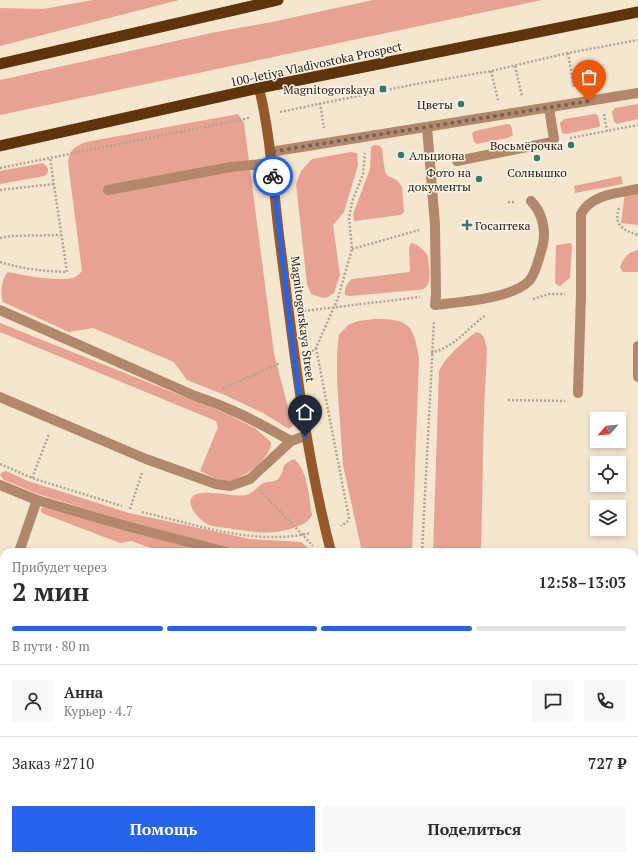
<!DOCTYPE html>
<html lang="ru">
<meta charset="utf-8">
<style>
:root{--surface:#fff;--page:#f7f7f7;--text:#2b2b33;--muted:#7c7c81;--line:#e1e1e2;--accent:#2563eb}
body{margin:0;font-family:"PT Serif",serif;background:var(--page);color:var(--text);height:100vh;display:flex;flex-direction:column;font-size:15px;white-space:nowrap}
*{box-sizing:border-box;margin:0}
p{font-size:13px;color:var(--muted)}
.icon{flex:none;width:22px;height:22px;fill:none;stroke:currentColor;stroke-width:2;stroke-linecap:round;stroke-linejoin:round}
.map{position:relative;flex:1;overflow:hidden}
.side{position:absolute;left:0px;top:548px;width:638px;height:312px;display:flex;flex-direction:column;background:var(--surface);border-radius:12px 12px 0 0;box-shadow:0 2px 6px #0003}
.side>*{flex:none}
.needle{width:26px;rotate:243deg}
.tools{position:absolute;left:590px;top:412px;display:grid;gap:8px}
.tools a{display:grid;place-items:center;width:36px;height:36px;border-radius:0px;background:var(--surface);box-shadow:0 2px 6px #0003;font-size:20px}
.pin{position:absolute;display:grid;place-items:center;width:34px;height:34px;color:#fff;margin:-41px -17px;border-radius:50% 50% 50% 0;rotate:-45deg;box-shadow:0 0 4px #0007}
.pin .icon{rotate:45deg}
.courier{position:absolute;display:grid;place-items:center;width:40px;height:40px;margin:-20px;border:3px solid #2563eb;border-radius:50%;background:#fff;color:#222;box-shadow:0 1px 5px #0007}
.headline em{font-style:normal;font-weight:700}
.headline div{display:flex;flex-direction:column-reverse}
.headline{display:flex;align-items:center;justify-content:space-between;height:68px;padding:0 12px}
h1{font-size:26px;font-weight:700;line-height:30px}
.bar{display:grid;grid-template-columns:repeat(4,1fr);gap:6px 4px;align-content:center;height:48px;padding:0 12px}
.bar i{height:5px;border-radius:3px;background:var(--line)}
.bar .current{background:var(--accent)}
.bar p{grid-column:span 4}
.line{display:flex;align-items:center;gap:10px;padding:0 12px;border-top:1px solid var(--line)}
.line div{flex:1}
.round{display:grid;place-items:center;flex:none;width:42px;height:42px;border-radius:0px;background:var(--page)}
.cta{display:flex;gap:8px;margin-top:auto;padding:8px 12px}
.cta a{flex:1;height:46px;border-radius:0px;background:var(--accent);color:#fff;font-size:16px;font-weight:700;line-height:46px;text-align:center}
.cta a+a{background:var(--page);color:var(--text)}
.map>svg:first-child{display:block}
</style>
<div class="map">
<svg width="638" height="860" viewBox="0 0 638 860">
<rect width="100%" height="100%" fill="#f5e6d0"/>
<g fill="#e8a292">
<path d="M93 0H179L0 46V8L43 9Z"/>
<path d="M373 0H542L0 115V80L216 32 272 22Z"/>
<path d="M638 104V119L617 124 614 122 612 112 615 108Z"/>
<path d="M238 114 244 123 274 354 293 426 289 429 263 413 227 396 187 380 174 362 93 328C84 329 77 331 69 332L3 302C0 293 1 280 8 272 22 275 63 283 75 277 77 276 80 273 82 271L68 163C70 150 73 147 86 142Z"/>
<path d="M596 114 598 116 600 125 599 127 566 134 562 133 560 123 564 119Z"/>
<path d="M507 124 511 125 513 135 508 138 477 144 474 142 472 133 475 131Z"/>
<path d="M375 145 380 146 382 149 385 172 388 176 397 180 402 187 404 212 401 215 355 221 354 220 353 214 370 169 371 147Z"/>
<path d="M351 152 357 153 358 165 344 212 333 225 340 275 334 293 328 297 323 298 311 294 307 284 296 184 301 171 312 159Z"/>
<path d="M43 163C48 167 49 169 47 174L44 176 0 184V171Z"/>
<path d="M621 176 623 184 575 193 574 186Z"/>
<path d="M638 190V225L621 223 625 193Z"/>
<path d="M411 243C418 244 424 250 428 256 428 264 433 282 425 288 423 290 419 290 416 290L350 296 345 295C344 289 347 282 352 279L409 272 410 270 409 247Z"/>
<path d="M571 243 572 246 570 278 560 286 557 285 555 282 556 246 557 245Z"/>
<path d="M638 250V272H623L620 267C625 256 627 253 638 250Z"/>
<path d="M375 319C410 319 413 325 419 358L412 552H362L343 465 337 380V352L339 335 348 325 358 321Z"/>
<path d="M0 323 227 414 255 428 271 442C272 458 242 481 225 481 217 480 207 474 200 471L218 427 216 421 0 332Z"/>
<path d="M476 332 480 333 484 337 487 349 484 410 481 552H433L439 371C446 356 463 342 476 332Z"/>
<path d="M294 459C308 470 309 498 312 515 308 522 304 524 296 527 273 536 251 532 227 528 221 527 212 527 207 524 200 520 188 508 191 499 197 485 237 500 249 494 255 491 259 485 264 483 268 481 274 483 278 479 287 470 278 465 294 459Z"/>
<path d="M6 471 28 481 129 513 250 539 301 542 308 548 310 552H249L125 521 38 494 4 480 0 475 2 472Z"/>
<path d="M43 507 213 552H162L131 541 120 543 44 514 41 512V509Z"/>
<path d="M288 856H375L389 860H311Z"/>
</g>
<g fill="none" stroke-linecap="round" stroke-linejoin="round">
<g stroke="#b0a493" stroke-width="2.5" stroke-dasharray="2 2" stroke-linecap="butt">
<path d="M568 53 574 88"/>
<path d="M515 66 522 96"/>
<path d="M491 71 498 100"/>
<path d="M320 103 324 128"/>
<path d="M280 112 411 85 491 71 568 53 638 40"/>
<path d="M604 114 607 131"/>
<path d="M570 138 638 125"/>
<path d="M0 168 249 118"/>
<path d="M0 190 54 184"/>
<path d="M508 202H515"/>
<path d="M619 208C613 226 624 230 638 235"/>
<path d="M0 238 11 236 61 235"/>
<path d="M352 249 419 230"/>
<path d="M0 262C22 269 44 271 67 272L50 158"/>
<path d="M533 299 549 294H565"/>
<path d="M304 311 420 297"/>
<path d="M316 348 349 518 347 522 341 526"/>
<path d="M431 353C457 346 466 329 486 315"/>
<path d="M309 354 316 348 338 298 352 249 349 218 352 202 363 174 365 153"/>
<path d="M222 389 280 363"/>
<path d="M508 400 565 401"/>
<path d="M0 464 32 478 122 506"/>
<path d="M32 478 49 434"/>
<path d="M260 490 313 546"/>
<path d="M130 509 142 473"/>
<path d="M142 512C197 525 255 546 310 533"/>
<path d="M422 552 434 321"/>
<path d="M634 853H638"/>
<path d="M463 856 465 860"/>
</g>
<g stroke="#b3876a" stroke-width="10">
<path d="M427 127 435 225 436 295 435 305C460 302 511 299 529 281 535 275 541 252 543 244 546 229 542 212 531 201"/>
<path d="M457 161 552 142 554 139 549 108"/>
<path d="M108 190 231 167 272 163"/>
<path d="M0 310 195 396C231 408 258 422 291 441"/>
<path d="M638 377V346"/>
<path d="M578 393 581 294V214C591 194 619 193 638 189"/>
<path d="M0 397 146 459 216 484 230 486 250 479 291 441 305 436"/>
<path d="M0 485 37 500 126 526 228 552"/>
<path d="M19 552 37 500"/>
<path d="M634 564 638 565"/>
<path d="M0 608 4 593"/>
<path d="M0 710 4 721"/>
<path d="M0 747 4 746"/>
<path d="M634 801H638"/>
<path d="M0 834H4"/>
<path d="M236 856 258 860"/>
<path d="M529 856 540 860"/>
<path d="M131 860 141 856"/>
<path d="M205 860V856"/>
</g>
<path stroke="#b3876a" stroke-width="10" d="M270 152 638 93"/>
<g stroke="#955829" stroke-width="10">
<path d="M259 88C271 137 273 186 279 235 293 342 304 448 331 552"/>
<path d="M422 856 423 860"/>
</g>
<g stroke="#60340b" stroke-width="11">
<path d="M0 64 278 0"/>
<path d="M0 146 259 88 638 12"/>
</g>
</g>
<g fill="none" stroke-linecap="round" stroke-linejoin="round">
<path stroke="#6f6659" stroke-width="4" stroke-dasharray="0 7.2" d="M273 176 270 152 589 101"/>
<path stroke="#2563eb" stroke-width="5" d="M273 176 292 342 305 436"/>
</g>
<g fill="#317972" stroke="#fdf4e7" stroke-width="1.5">
<rect x="379" y="85" width="8" height="8" rx="2"/>
<circle cx="461" cy="104" r="4"/>
<circle cx="571" cy="145" r="4"/>
<circle cx="401" cy="155" r="4"/>
<circle cx="537" cy="158" r="4"/>
<circle cx="479" cy="179" r="4"/>
<path d="M465 219h4v4h4v4h-4v4h-4v-4h-4v-4h4z"/>
</g>
<g text-anchor="middle" dominant-baseline="central" stroke-width="3" stroke-linejoin="round" paint-order="stroke">
<g font-size="12" fill="#272119" stroke="#fdf4e7">
<text transform="translate(316 64) rotate(-12)">100-letiya Vladivostoka Prospect</text>
<text transform="translate(303 319) rotate(83)">Magnitogorskaya Street</text>
</g>
<g font-size="12" fill="#272119" stroke="#fdf4e7" text-anchor="end">
<text x="375" y="89">Magnitogorskaya</text>
<text x="453" y="104">Цветы</text>
<text x="563" y="145">Восьмёрочка</text>
<text x="409" y="155" text-anchor="start">Альциона</text>
<text x="471" y="172">Фото на<tspan x="471" dy="14">документы</tspan></text>
<text x="537" y="172" text-anchor="middle">Солнышко</text>
<text x="475" y="225" text-anchor="start">Госаптека</text>
</g>
</g>
</svg>
<div class="tools">
<a><svg class="needle" viewBox="-14 -14 28 28"><path d="M0-13l5 13h-10z" fill="#e53935"/><path d="M0 13l5-13h-10z" fill="#7c7c81"/></svg></a>
<a><svg class="icon" aria-label="locate" viewBox="0 0 24 24"><circle cx="12" cy="12" r="6"/><path d="M12 2v4M12 18v4M2 12h4M18 12h4"/></svg></a>
<a><svg class="icon" aria-label="layers" viewBox="0 0 24 24"><path d="M12 4l9 5-9 5-9-5zM3 14l9 5 9-5"/></svg></a>
</div>
<div class="pin" style="left:589px;top:101px;background:#ea580c"><svg class="icon" aria-label="bag" viewBox="0 0 24 24"><path d="M5 8h14l-1 12H6zM9 8a3 3 0 0 1 6 0"/></svg></div>
<div class="pin" style="left:305px;top:436px;background:#1f2937"><svg class="icon" aria-label="home" viewBox="0 0 24 24"><path d="M3 11l9-7 9 7M6 9v11h12V9"/></svg></div>
<div class="courier" style="left:273px;top:176px"><svg class="icon" aria-label="bike" viewBox="0 0 24 24"><circle cx="6" cy="16" r="4"/><circle cx="18" cy="16" r="4"/><path d="M6 16l4-8h5l3 8M10 8l3 8H6M13 5h3"/></svg></div>
<section class="side">
<div class="headline"><div><h1>2 мин</h1><p>Прибудет через</p></div><em>12:58–13:03</em></div>
<div class="bar"><i class="current"></i><i class="current"></i><i class="current"></i><i></i><p>В пути · 80 m</p></div>
<div class="line" style="height:72px"><a class="round"><svg class="icon" aria-label="person" viewBox="0 0 24 24"><circle cx="12" cy="8" r="4"/><path d="M4 21q1-7 8-7t8 7"/></svg></a><div><b>Анна</b><p>Курьер · 4.7</p></div><a class="round"><svg class="icon" aria-label="chat" viewBox="0 0 24 24"><path d="M4 5h16v11H9l-5 4z"/></svg></a><a class="round"><svg class="icon" aria-label="phone" viewBox="0 0 24 24"><path d="M5 4h4l2 5-3 2q2 4 5 5l2-3 5 2v4C11 20 4 13 5 4z"/></svg></a></div>
<div class="line" style="height:52px"><div>Заказ #2710</div><b>727 ₽</b></div>
<div class="cta"><a>Помощь</a><a>Поделиться</a></div>
</section>
</div>
